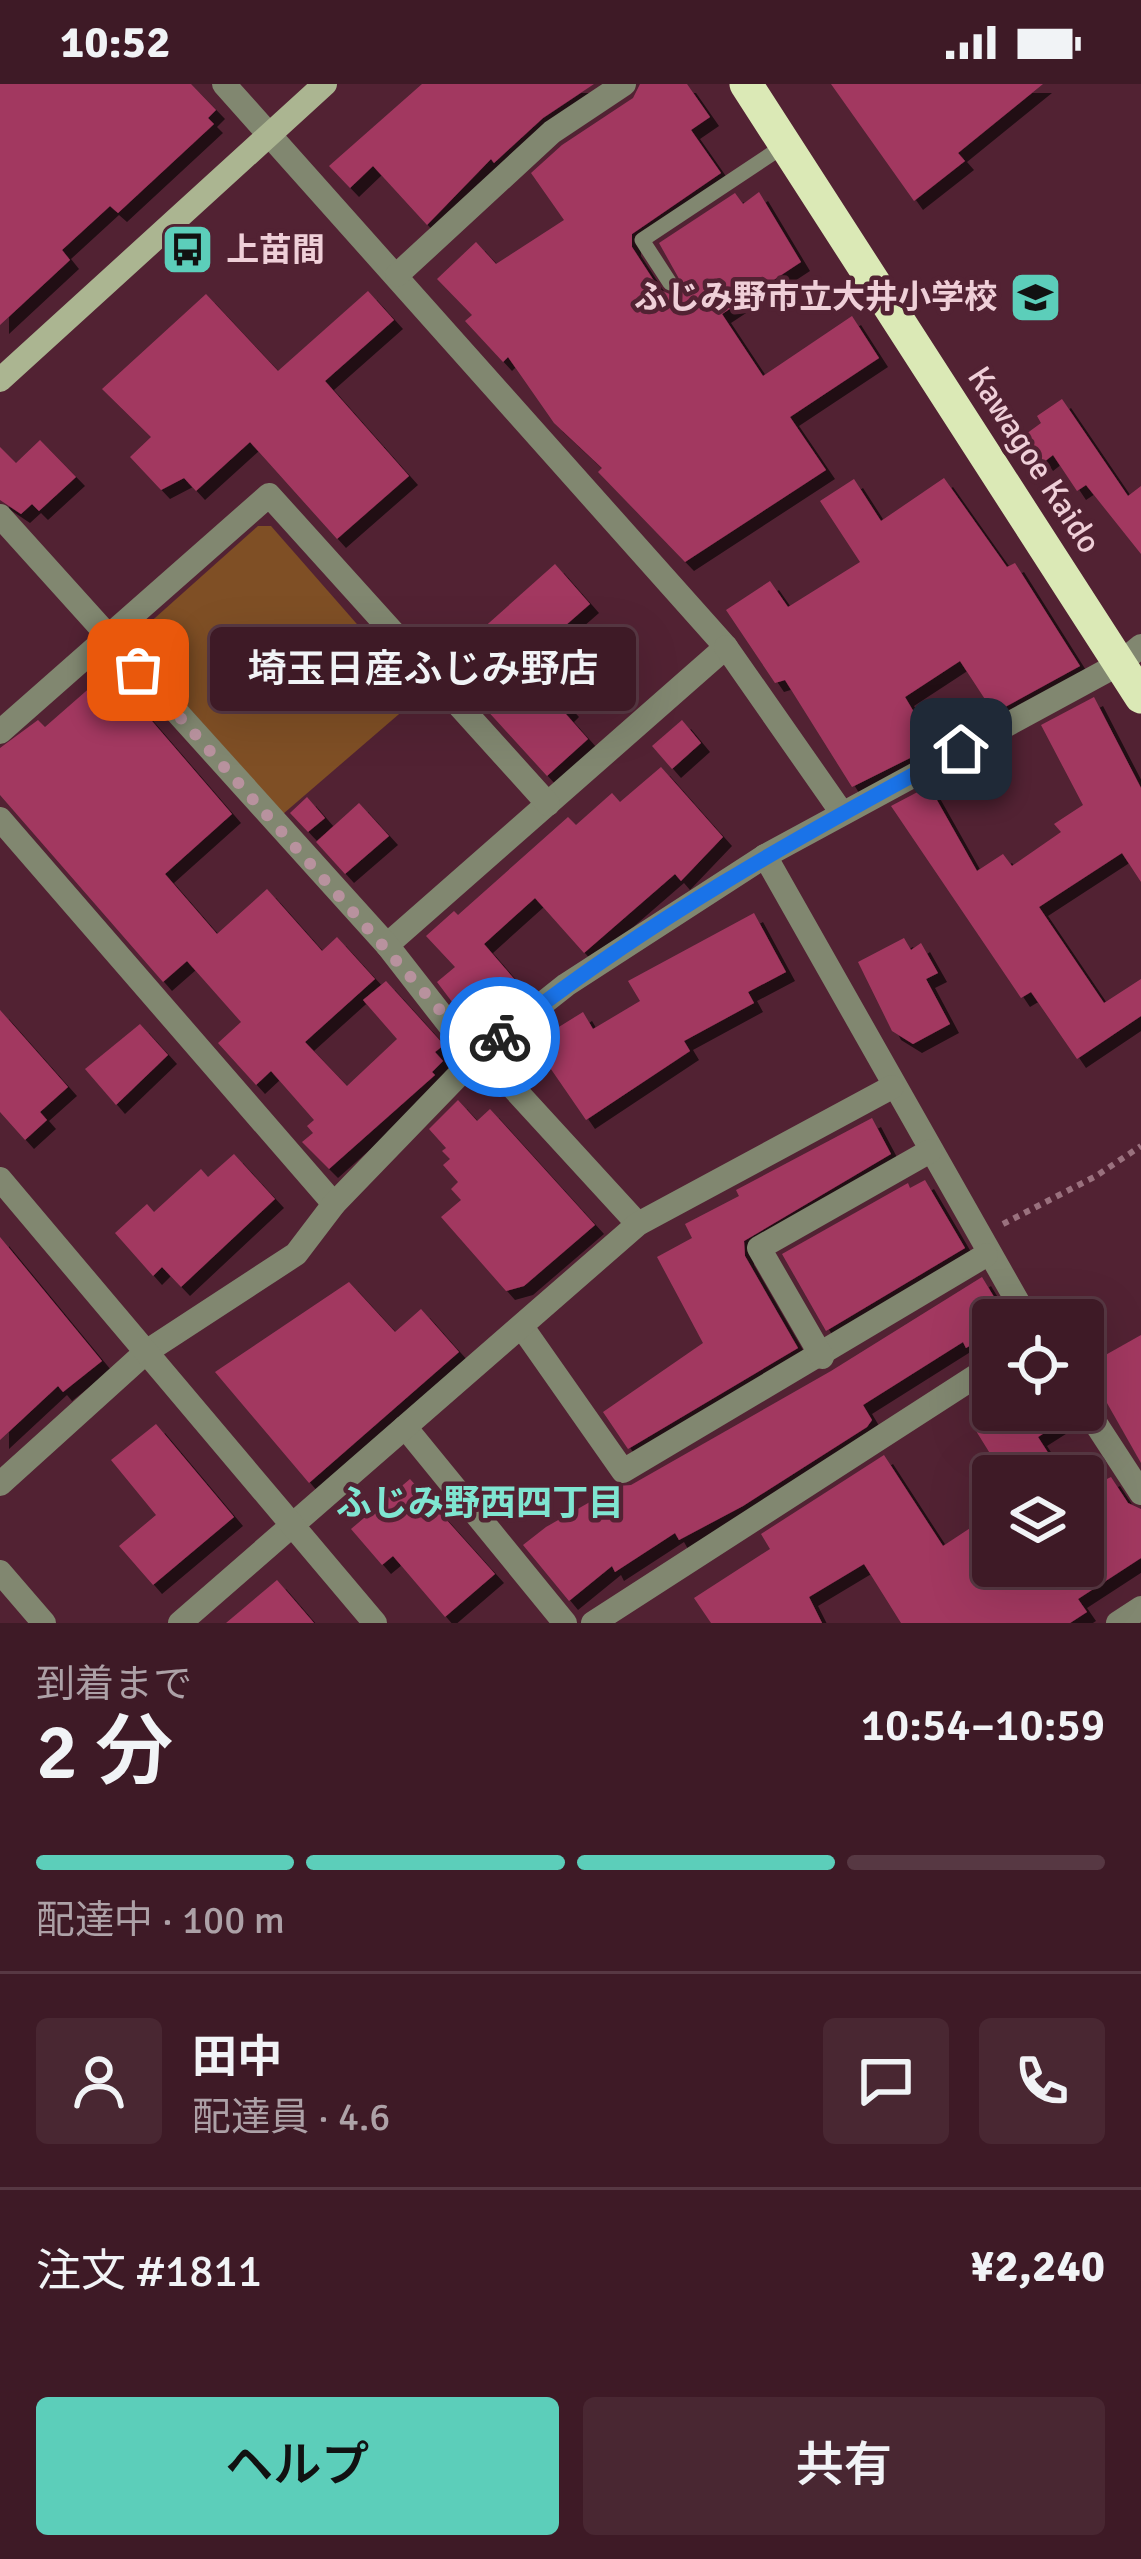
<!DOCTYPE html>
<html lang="ja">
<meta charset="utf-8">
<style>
:root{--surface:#3e1a26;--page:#492732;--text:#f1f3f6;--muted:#ada1a7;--line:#573843;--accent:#5cceba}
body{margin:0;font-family:Signika,"Noto Sans JP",sans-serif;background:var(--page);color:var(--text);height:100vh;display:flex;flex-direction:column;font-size:45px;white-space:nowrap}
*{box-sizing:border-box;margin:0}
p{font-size:39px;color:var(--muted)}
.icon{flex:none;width:66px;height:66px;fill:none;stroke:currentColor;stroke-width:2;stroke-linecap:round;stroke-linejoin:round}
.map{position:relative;height:1539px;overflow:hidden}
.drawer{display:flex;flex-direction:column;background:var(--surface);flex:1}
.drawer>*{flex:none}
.controls{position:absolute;left:972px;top:1215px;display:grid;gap:24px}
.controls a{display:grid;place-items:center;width:132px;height:132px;border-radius:12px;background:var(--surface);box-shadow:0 12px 48px #0002,0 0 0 3px var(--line);font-size:60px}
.pin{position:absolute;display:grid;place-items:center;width:102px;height:102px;color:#fff;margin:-51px;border-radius:24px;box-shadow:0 6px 18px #0006}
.courier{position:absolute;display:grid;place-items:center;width:120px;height:120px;margin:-60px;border:9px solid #1a73e8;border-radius:50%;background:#fff;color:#222;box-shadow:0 3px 15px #0007}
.bubble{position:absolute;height:84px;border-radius:12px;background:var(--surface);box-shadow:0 12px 48px #0002,0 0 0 3px var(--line);font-size:39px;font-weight:600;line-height:84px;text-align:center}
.headline em{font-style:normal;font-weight:600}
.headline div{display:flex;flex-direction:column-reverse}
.headline{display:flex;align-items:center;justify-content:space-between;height:204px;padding:0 36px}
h1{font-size:78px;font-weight:600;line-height:90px}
.bar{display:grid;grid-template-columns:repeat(4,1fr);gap:18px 12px;align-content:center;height:144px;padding:0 36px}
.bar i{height:15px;border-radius:9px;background:var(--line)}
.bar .current{background:var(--accent)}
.bar p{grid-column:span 4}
.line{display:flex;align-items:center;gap:30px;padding:0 36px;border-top:3px solid var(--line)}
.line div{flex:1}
.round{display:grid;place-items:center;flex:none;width:126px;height:126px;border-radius:12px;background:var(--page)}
.button{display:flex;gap:24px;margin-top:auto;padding:24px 36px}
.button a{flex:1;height:138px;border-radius:12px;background:var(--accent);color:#111;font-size:48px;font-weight:600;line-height:138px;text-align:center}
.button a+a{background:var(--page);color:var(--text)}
.status{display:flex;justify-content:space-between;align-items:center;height:84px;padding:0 60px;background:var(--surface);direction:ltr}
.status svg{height:33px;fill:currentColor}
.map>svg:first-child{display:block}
</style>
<div class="status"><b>10:52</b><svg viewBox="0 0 49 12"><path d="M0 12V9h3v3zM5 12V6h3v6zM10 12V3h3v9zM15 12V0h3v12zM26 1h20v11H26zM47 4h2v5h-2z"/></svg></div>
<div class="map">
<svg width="1141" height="1539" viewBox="0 0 1141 1539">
<defs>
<filter id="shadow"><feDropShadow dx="9" dy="9" stdDeviation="0" flood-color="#0009"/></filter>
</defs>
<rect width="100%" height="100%" fill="#522233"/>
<path fill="#7f4f25" d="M258 442H271L420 612 283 730 136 564 137 550Z"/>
<g fill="#a23961" filter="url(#shadow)">
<path d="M0 0H191L216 26 208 34 214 40 118 129 110 122 62 166 70 176 0 241Z"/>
<path d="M422 0H594L543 34 494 79 491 75 427 141 373 82 350 104 329 82Z"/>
<path d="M640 0H687L710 33 691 46 721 89 632 150V163L660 206 672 211 682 200 659 159 735 109 743 120 759 108 801 178 722 230 763 292 852 232 879 274 790 333 826 386 685 478 598 388 602 384 554 339 508 273 503 278 465 237 472 231 437 195 476 158 496 180 564 136 531 89 562 61 633 14Z"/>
<path d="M831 0H1043L958 69 965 77 914 117Z"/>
<path d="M368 207 394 236 325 297 409 392 337 455 250 358 196 407 184 394 161 406 130 373 151 353 102 305 206 210 278 287Z"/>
<path d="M1062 315 1128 412 1141 402V470L1086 401 1077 407 1053 371 1044 378 1026 350 1041 339 1037 332Z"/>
<path d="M40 356 76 393 39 427 32 420 21 430 0 416V363L16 379Z"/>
<path d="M944 394 1007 483 1015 479 1080 582 994 629 960 577 905 613 930 655 922 659 926 666 852 703 785 596 775 599 726 526 770 497 788 523 860 478 820 417 854 395 881 437Z"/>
<path d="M555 480 590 520 526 576 570 624 565 629 588 655 547 692 444 579Z"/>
<path d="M109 587 232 730 165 790 217 850 267 805 322 867 337 853 375 895 305 958 347 1002 397 955 363 916 386 897 444 961 435 968 443 977 432 988 435 991 329 1085 302 1058 313 1049 307 1042 314 1036 271 987 256 1001 218 959 241 938 187 877 163 898 0 711V664L38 636 45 643Z"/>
<path d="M1094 613 1141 704V798L1122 769 1039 823 1104 919 1141 895V932L1077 975 1031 908 1021 914 891 722 929 702 977 787 1003 770 1012 782 1061 748 1054 740 1083 721 1041 641Z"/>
<path d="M682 636 701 659 672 685 652 662Z"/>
<path d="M661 683 723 753 681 797 675 790 584 869 535 814 484 860 516 897 508 904 516 914 496 931 488 922 468 939 437 898 455 883 426 852 454 827 458 831 568 733 576 741 612 709 620 718Z"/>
<path d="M307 713 325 734 308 748 290 729Z"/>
<path d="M359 719 389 752 345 790 316 758Z"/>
<path d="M754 829 786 888 748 908 754 919 684 957 690 967 586 1036 533 959 583 928 593 945 640 917 628 897Z"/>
<path d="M904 854 911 866 921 859 938 889 926 895 950 940 913 960 892 947 858 878Z"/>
<path d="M0 926 68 1003 40 1028 47 1036 25 1056 0 1028Z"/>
<path d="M140 940 168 971 116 1021 85 985Z"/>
<path d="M458 1016 477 1037 490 1025 595 1141 524 1202 506 1207 441 1133 461 1116 451 1105 458 1098 443 1081 450 1075 442 1067 446 1064 429 1045Z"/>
<path d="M872 1034 891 1070 744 1157 745 1172 798 1264 628 1365 603 1328 703 1259 657 1173 692 1154 685 1140 739 1112 736 1106Z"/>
<path d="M234 1070 275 1115 181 1203 162 1183 153 1192 115 1149 147 1120 154 1128 201 1085 208 1093Z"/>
<path d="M925 1096 965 1164 826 1247 782 1170 908 1099 910 1104Z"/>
<path d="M0 1153 102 1277 63 1308 58 1302 0 1356Z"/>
<path d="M982 1193 1008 1236H993V1248L966 1264 963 1258 863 1321 872 1336 867 1343 743 1422 679 1456 675 1449 615 1488 612 1482 569 1517 523 1461 546 1443 618 1402 631 1401 831 1287Z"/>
<path d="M349 1198 395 1248 421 1225 459 1268 309 1399 215 1288Z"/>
<path d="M1141 1251V1379L1086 1282Z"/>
<path d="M998 1326H1068L1071 1332 1038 1353 1063 1392H1004L973 1342Z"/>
<path d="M156 1340 234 1433 153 1501 119 1462 156 1431 111 1376Z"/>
<path d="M884 1371 943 1462 993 1429V1482H1004L1016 1499 1039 1482H1083V1407L1111 1393 1128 1419 1141 1425V1474L1078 1515 1087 1528 1070 1539H901L864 1480 809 1513 822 1539H711L694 1514 770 1465 761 1450Z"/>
<path d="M410 1395 495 1490 445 1533 393 1472 382 1481 351 1445Z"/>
<path d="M277 1496 314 1539H226Z"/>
</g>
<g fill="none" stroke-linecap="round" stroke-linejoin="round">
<path stroke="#9a717e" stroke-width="6" stroke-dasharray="6 6" stroke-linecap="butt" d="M1003 1140 1096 1092 1141 1062"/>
<path stroke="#818770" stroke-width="15" d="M670 199 642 156 785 61"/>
<g stroke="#818770" stroke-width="24">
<path d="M224 0 726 563 387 861"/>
<path d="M397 191 552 48 624 0"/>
<path d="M0 432 387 861 461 956 495 984 638 1140"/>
<path d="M726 563 842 729"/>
<path d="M0 648 269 411 548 720"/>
<path d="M0 735 334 1120"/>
<path d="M765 772 1028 1236"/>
<path d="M522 1243 623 1387 986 1171"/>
<path d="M822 1273 759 1164 930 1067"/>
<path d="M1083 1320 1141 1409"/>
<path d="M405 1343 565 1539"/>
<path d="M0 1400 146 1268 296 1170 334 1120 479 970 566 901 765 772 1119 580 1141 562"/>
<path d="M0 1488 44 1539"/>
<path d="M180 1539 638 1140 892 1003"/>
<path d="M593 1539 993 1281"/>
<path d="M1118 1539 1141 1524"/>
</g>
<path stroke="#818770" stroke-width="24" d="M0 1095 375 1539"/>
<path stroke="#abb591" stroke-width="24" d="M0 296 325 0"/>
<path stroke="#dbe9b6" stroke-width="33" d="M746 0 1141 613"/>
</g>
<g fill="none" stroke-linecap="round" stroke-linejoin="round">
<path stroke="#b8929e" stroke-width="12" stroke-dasharray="0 21.6" d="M138 586 479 970 500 953"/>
<path stroke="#1a73e8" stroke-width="15" d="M500 953C642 839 801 751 961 665"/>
</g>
<defs>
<symbol id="bus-square" viewBox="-11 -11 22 22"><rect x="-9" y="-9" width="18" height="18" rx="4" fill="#5cceba" stroke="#522233"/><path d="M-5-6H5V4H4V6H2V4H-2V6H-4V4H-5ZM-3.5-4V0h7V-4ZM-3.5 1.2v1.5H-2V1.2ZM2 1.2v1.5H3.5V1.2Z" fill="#111"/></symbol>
<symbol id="school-square" viewBox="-11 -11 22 22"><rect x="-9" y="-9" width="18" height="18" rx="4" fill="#5cceba" stroke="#522233"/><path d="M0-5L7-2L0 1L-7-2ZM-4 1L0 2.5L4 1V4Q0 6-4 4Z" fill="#111"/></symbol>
</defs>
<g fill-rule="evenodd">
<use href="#bus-square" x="158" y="136" width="59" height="59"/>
<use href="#school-square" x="1006" y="184" width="59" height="59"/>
</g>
<g text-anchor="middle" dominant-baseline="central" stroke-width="9" stroke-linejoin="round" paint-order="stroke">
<g font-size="33" font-weight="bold" fill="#efcfd8" stroke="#522233" text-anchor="start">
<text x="226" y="166">上苗間</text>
<text x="997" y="213" text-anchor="end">ふじみ野市立大井小学校</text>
</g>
<g font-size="33" fill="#efcfd8" stroke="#522233">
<text transform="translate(1034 376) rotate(57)">Kawagoe Kaido</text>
</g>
<g font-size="36" font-weight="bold" fill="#7fe5d1" stroke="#522233">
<text x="480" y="1419">ふじみ野西四丁目</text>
</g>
</g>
</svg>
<div class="controls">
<a><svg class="icon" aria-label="locate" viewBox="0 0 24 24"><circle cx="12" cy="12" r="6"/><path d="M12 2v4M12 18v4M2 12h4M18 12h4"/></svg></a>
<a><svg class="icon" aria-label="layers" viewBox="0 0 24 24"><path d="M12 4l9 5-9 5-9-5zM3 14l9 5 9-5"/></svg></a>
</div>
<div class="pin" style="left:138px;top:586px;background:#ea580c"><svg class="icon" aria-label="bag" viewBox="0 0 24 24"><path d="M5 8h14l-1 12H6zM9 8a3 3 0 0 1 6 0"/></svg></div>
<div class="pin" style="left:961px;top:665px;background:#1f2937"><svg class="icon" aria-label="home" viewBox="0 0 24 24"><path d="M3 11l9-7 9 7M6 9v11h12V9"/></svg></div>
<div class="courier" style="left:500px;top:953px"><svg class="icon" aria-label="bike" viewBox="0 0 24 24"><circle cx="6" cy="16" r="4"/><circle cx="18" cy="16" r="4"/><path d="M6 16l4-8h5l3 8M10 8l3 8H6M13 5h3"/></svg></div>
<div class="bubble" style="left:210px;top:543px;width:426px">埼玉日産ふじみ野店</div>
</div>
<section class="drawer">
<div class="headline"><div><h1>2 分</h1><p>到着まで</p></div><em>10:54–10:59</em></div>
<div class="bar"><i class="current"></i><i class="current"></i><i class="current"></i><i></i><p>配達中 · 100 m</p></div>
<div class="line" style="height:216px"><a class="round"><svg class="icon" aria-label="person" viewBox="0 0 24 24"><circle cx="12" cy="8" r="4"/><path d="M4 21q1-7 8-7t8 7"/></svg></a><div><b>田中</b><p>配達員 · 4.6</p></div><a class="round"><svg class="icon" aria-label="chat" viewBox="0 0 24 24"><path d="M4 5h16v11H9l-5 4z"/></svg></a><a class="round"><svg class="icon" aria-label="phone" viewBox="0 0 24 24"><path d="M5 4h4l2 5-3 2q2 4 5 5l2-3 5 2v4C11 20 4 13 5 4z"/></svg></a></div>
<div class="line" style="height:156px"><div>注文 #1811</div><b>¥2,240</b></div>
<div class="button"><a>ヘルプ</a><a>共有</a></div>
</section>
